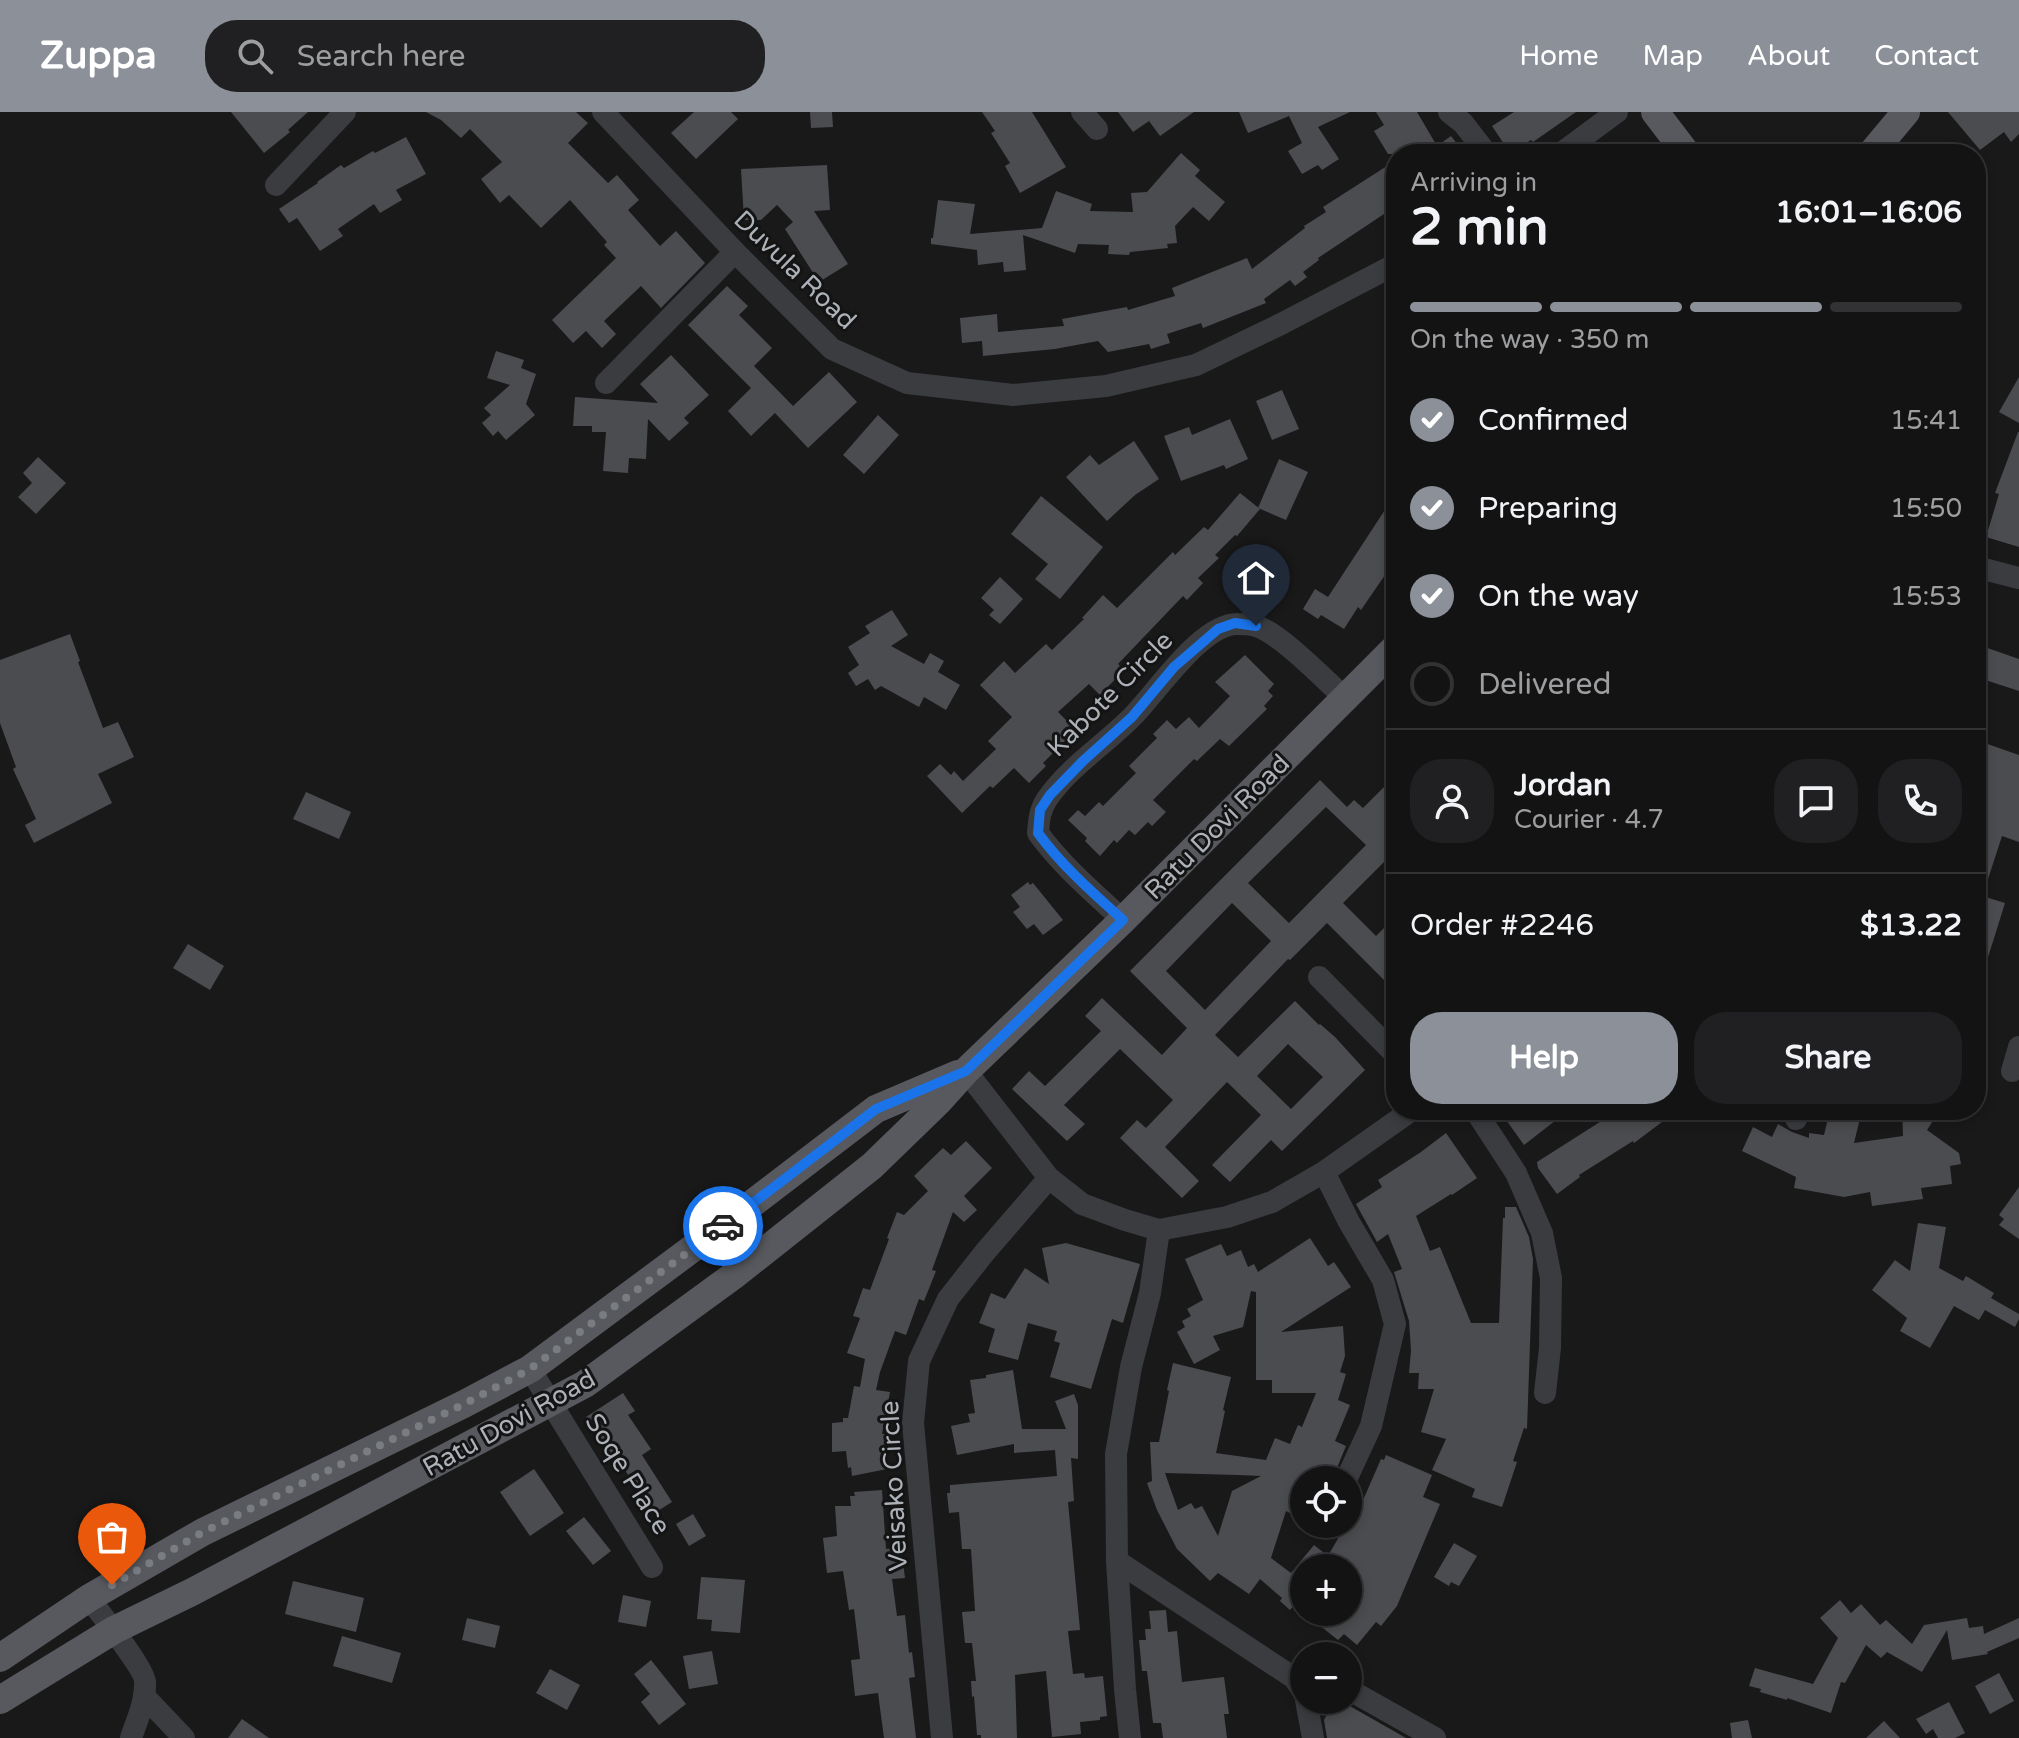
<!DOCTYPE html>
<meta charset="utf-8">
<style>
:root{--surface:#131314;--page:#202022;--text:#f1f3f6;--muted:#9d9ea0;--line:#323234;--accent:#8c9099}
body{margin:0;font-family:"Varela Round",sans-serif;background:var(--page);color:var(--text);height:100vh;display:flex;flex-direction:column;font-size:30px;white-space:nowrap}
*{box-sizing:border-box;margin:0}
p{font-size:26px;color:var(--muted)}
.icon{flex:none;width:44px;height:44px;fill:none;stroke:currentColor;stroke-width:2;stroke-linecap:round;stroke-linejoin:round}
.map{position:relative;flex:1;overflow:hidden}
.panel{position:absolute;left:1386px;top:32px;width:600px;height:976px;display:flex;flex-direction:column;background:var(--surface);border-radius:32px;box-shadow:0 4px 12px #0003,0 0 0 2px var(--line)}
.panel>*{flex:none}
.fabs{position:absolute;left:1290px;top:1354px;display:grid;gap:16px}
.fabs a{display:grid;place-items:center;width:72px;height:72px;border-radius:50%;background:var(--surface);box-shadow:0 4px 12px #0003,0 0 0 2px var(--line);font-size:40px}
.pin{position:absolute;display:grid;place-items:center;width:68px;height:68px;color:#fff;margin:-82px -34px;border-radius:50% 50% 50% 0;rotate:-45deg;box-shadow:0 0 8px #0007}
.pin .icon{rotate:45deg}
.courier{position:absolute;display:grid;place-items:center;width:80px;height:80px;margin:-40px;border:6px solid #1a73e8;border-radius:50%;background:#fff;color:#222;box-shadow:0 2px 10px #0007}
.head em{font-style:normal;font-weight:800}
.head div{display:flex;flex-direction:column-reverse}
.head{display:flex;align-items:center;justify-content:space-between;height:136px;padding:0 24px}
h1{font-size:52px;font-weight:800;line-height:60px}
.bar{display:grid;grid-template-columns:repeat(4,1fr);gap:12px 8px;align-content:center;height:96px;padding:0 24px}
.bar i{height:10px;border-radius:6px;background:var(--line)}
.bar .on{background:var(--accent)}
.bar p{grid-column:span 4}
.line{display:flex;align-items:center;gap:20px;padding:0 24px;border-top:2px solid var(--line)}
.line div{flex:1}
.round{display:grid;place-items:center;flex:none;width:84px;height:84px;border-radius:32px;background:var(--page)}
ol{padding:0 24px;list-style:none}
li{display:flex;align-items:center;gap:24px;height:88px}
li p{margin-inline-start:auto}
li .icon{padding:8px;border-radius:50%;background:var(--accent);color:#fff;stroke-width:4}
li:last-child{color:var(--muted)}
li i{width:44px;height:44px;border:4px solid var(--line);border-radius:50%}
.button{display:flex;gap:16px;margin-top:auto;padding:16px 24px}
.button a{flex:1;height:92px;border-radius:32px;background:var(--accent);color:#fff;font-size:32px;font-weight:800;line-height:92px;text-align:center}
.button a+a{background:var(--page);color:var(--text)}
header{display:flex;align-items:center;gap:48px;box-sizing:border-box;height:112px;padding:0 40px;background:var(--accent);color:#fff}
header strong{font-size:38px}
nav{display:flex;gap:44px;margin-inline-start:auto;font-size:28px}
.search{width:560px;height:72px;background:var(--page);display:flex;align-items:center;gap:20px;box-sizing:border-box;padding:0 28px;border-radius:32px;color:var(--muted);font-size:30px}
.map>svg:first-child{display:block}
</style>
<header>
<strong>Zuppa</strong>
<div class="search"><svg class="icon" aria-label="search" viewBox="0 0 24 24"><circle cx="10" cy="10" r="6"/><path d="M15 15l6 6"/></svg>Search here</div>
<nav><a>Home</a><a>Map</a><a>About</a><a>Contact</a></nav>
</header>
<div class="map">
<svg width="2019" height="1626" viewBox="0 0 2019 1626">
<rect width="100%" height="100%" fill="#19191a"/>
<g fill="#4b4c4f" fill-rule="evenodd">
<path d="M231 0H308L288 18 290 20 264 41Z"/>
<path d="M426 0H576L588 11 568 31 608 71 617 63 639 88 628 98 660 134 676 119 705 151 661 196 641 174 604 209 616 222 602 236 586 219 573 231 552 208 616 146 604 133 607 130 570 88 541 116 509 83 500 91 481 67 502 50 470 17 461 26 441 8Z"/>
<path d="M694 0H731L738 7 696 47 671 21Z"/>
<path d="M810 0H832L833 15 811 16Z"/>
<path d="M982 0H1032L1066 55 1020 81 1005 54 1010 51 991 21 995 19Z"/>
<path d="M1118 0H1194L1160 24 1149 9 1133 20Z"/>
<path d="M1239 0H1350L1318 15 1339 47 1322 58 1318 53 1302 62 1288 39 1302 31 1289 4 1248 21Z"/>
<path d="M1376 0H1417L1437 34 1451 24 1465 42H1388L1374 19 1384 13Z"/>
<path d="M1514 0H1576L1533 30 1531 28 1510 41 1492 14Z"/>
<path d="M1948 0H2019V22L2011 30 2004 20 1980 38Z"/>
<path d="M406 25 426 62 396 78 402 88 380 101 374 92 338 117 343 124 320 139 297 106 289 111 279 97 318 71 317 70 341 53 344 56 373 39 375 41Z"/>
<path d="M1181 41 1200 58 1195 64 1225 90 1209 109 1193 95 1175 114 1177 131 1167 132 1168 136 1130 140 1129 143 1108 142 1109 133 1078 132 1075 141 1023 123 1026 158 1004 160 1003 150 978 153 977 138 931 132V126H933L938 88 975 92 970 122 1042 116 1056 79 1092 92 1090 99 1133 100 1131 81 1147 80Z"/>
<path d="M1390 52 1396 62V94L1318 146 1319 148 1303 160 1307 165 1295 174 1290 168 1264 187 1266 191 1203 216 1201 211 1167 222 1170 231 1151 237 1149 232 1108 240 1098 229 1055 237 983 244 982 229 962 231 960 206 997 202 998 220 1064 214 1062 207 1127 195 1128 198 1175 184 1172 176 1247 146 1252 157 1305 116 1304 114 1326 100 1323 95Z"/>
<path d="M827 53 830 98 814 99 848 152 819 170 785 117 793 110 777 93 761 108H744L741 57Z"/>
<path d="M727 174 748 194 739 203 772 236 754 254 793 294 829 260 857 290 808 336 775 301 751 324 728 299 751 276 688 213Z"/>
<path d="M496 239 524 248 521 256 536 262 526 292 535 303 506 328 498 319 493 324 482 311 491 303 484 296 510 273 487 266Z"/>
<path d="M671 243 709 283 684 306 689 311 669 329 648 307 646 347 629 346 628 361 603 359 606 320H592V314H573L575 285 658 291 640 272Z"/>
<path d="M2019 265V311L1999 300Z"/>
<path d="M1282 278 1299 317 1272 328 1256 289Z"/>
<path d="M878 303 899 323 864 362 843 343Z"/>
<path d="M1230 307 1248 347 1226 357 1224 353 1181 369 1164 324 1189 315 1192 323Z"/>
<path d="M2018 320H2019V435L1986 425 1999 382 1995 381Z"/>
<path d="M1134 329 1159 367 1135 383 1107 409 1066 365 1090 343 1099 353Z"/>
<path d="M38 345 66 371 36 402 18 385 32 371 23 361Z"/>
<path d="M1279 347 1308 360 1286 408 1258 396Z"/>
<path d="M1240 381 1260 397 1237 424 1235 423 1215 443 1219 446 1198 466 1203 471 1187 488 1183 484 1118 552 1124 558 1100 583 1089 572 1058 600 1076 618 1043 651 1046 654 1029 671 1014 656 993 676 990 674 962 701 927 664 940 652 951 663 954 659 963 669 996 637 988 629 1012 605 980 573 1004 549 1015 561 1046 532 1052 538 1084 507 1082 506 1103 483 1117 496 1173 440 1175 443 1204 415 1208 418Z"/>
<path d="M1396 381V447L1361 498 1358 495 1344 517 1321 503 1318 507 1303 497 1315 477 1328 485Z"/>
<path d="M1041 384 1103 435 1060 487 1035 467 1048 452 1011 422Z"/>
<path d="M1000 465 1023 487 1000 512 989 503 994 498 981 486Z"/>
<path d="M892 498 908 523 891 534 924 552 930 541 944 549 938 560 960 573 946 598 924 585 919 595 881 574 875 578 868 567 856 574 848 561 859 553 848 535 870 521 865 514Z"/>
<path d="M70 522 80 549 78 550 103 616 118 610 134 645 98 662 112 691 34 731 25 713 36 707 13 657 16 655 0 611V548Z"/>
<path d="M1976 532 2019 547V579L1976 565Z"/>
<path d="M1245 543 1274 572 1268 579 1273 584 1264 594 1267 597 1229 634 1220 627 1197 649 1194 647 1153 688 1166 700 1152 714 1148 710 1135 723 1129 718 1117 731 1114 728 1100 744 1085 729 1087 726 1068 708 1078 698 1085 704 1099 690 1103 694 1136 661 1129 654 1157 626 1153 622 1167 608 1176 617 1189 605 1199 616 1230 584 1215 570Z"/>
<path d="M1976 628 2019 643V730L2002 724 1988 767 1976 763Z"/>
<path d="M1396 663V699L1387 708 1396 717V762L1384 750 1343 791 1376 824 1396 804V856L1384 868 1327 811 1290 848 1288 847 1215 923 1238 945 1295 889 1319 913 1320 912 1335 925 1365 958 1282 1039 1271 1028 1230 1070 1212 1053 1261 1003 1227 970 1165 1035 1199 1069 1182 1086 1120 1026 1137 1008 1146 1016 1173 988 1120 937 1064 993 1085 1012 1067 1029 1012 977 1029 959 1045 974 1101 919 1085 904 1102 886 1162 943 1187 916 1130 859 1320 668 1347 695 1354 688 1363 696ZM1326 695 1366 733 1289 811 1248 771ZM1232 791 1271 829 1205 898 1166 859ZM1288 932 1323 965 1291 997 1257 964Z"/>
<path d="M306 680 351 700 339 727 293 707Z"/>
<path d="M1028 770 1030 773 1033 771 1063 808 1043 823 1034 812 1027 817 1013 800 1020 795 1011 783Z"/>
<path d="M1979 783 2005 791 1979 874 1976 873V794Z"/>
<path d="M188 832 224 854 210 878 173 856Z"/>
<path d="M1499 998H1569L1524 1033Z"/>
<path d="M1622 998H1678L1634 1031 1633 1029 1579 1063 1580 1065 1557 1082 1538 1056 1537 1050 1603 1008 1605 1010Z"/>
<path d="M1830 998H1862L1854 1031 1903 1024 1902 998H1940L1927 1018 1959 1041 1961 1052 1950 1054 1952 1072 1921 1076 1923 1087 1872 1094 1870 1080 1844 1085 1794 1076 1796 1065 1742 1039 1753 1015 1772 1025 1778 1012 1792 1020 1809 1026V1021L1824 1023Z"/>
<path d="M1446 1021 1477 1066 1452 1083 1451 1082 1416 1104 1430 1139 1440 1135 1471 1211H1499L1503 1106H1505V1095H1516L1529 1125 1533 1147 1527 1317 1524 1316 1513 1349 1517 1350 1502 1395 1472 1385 1475 1377 1432 1358 1446 1327 1421 1320 1434 1277H1418L1419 1261H1409L1411 1238 1409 1209 1394 1160 1402 1157 1388 1122 1377 1130 1356 1092 1382 1075 1378 1068 1421 1040Z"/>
<path d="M966 1029 992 1056 964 1084 977 1098 964 1110 953 1100 932 1158 936 1159 924 1189 919 1187 906 1223 895 1219 880 1260 876 1278 890 1280 882 1322H886L887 1357 852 1364 851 1355 848 1356 846 1339 832 1340V1311L843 1310V1306H848L854 1274 860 1275 865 1247 847 1241 860 1206 853 1204 863 1176 870 1178 889 1127 887 1126 897 1100 904 1103 928 1079 914 1064 943 1036 951 1043Z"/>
<path d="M2019 1075V1127L1999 1113 2004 1107 1999 1103Z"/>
<path d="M1918 1111 1946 1115 1939 1156 1963 1169 1966 1164 1994 1181 1991 1186 2019 1202V1207L2015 1215 1985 1198 1979 1208 1954 1194 1930 1236 1900 1219 1907 1206 1872 1178 1895 1148 1910 1159Z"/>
<path d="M1310 1126 1328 1154 1334 1150 1351 1175 1281 1220 1343 1214 1345 1244 1340 1260 1346 1262 1338 1288 1350 1293 1335 1329 1346 1334 1332 1368H1303L1290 1401 1286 1399 1271 1446 1291 1461 1314 1433 1328 1444 1344 1416 1350 1418 1381 1347 1384 1348 1386 1343 1432 1363 1423 1385 1440 1392 1397 1494 1381 1514 1376 1510 1357 1533 1344 1522 1338 1528 1294 1493 1290 1498 1280 1489 1282 1486 1260 1467 1249 1482 1218 1461 1210 1469 1177 1437 1157 1398 1147 1371 1152 1369 1150 1330H1159L1169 1279 1167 1278 1173 1251 1231 1265 1223 1298 1225 1299 1216 1341 1266 1348 1275 1326 1290 1332 1298 1313 1302 1315 1316 1281H1272V1268H1256V1180L1251 1179 1243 1215 1213 1224 1220 1238 1194 1252 1177 1220 1185 1215 1182 1209 1191 1204 1187 1197 1203 1188 1185 1147 1221 1132 1227 1144 1241 1138 1248 1155 1254 1152 1258 1160ZM1165 1361 1238 1363 1261 1364 1232 1379 1218 1424 1202 1394 1195 1397 1191 1391 1178 1398ZM1304 1456H1348V1500H1304Z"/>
<path d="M1066 1131 1140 1152 1123 1211 1112 1207 1091 1277 1050 1265 1060 1231 1054 1229 1057 1219 1028 1211 1018 1248 988 1240 995 1217 979 1211 991 1181 1005 1187 1025 1156 1049 1172 1042 1136Z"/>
<path d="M1013 1258 1022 1317H1066L1055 1289 1074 1282 1078 1293V1347L1071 1346 1074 1389 1068 1390 1080 1518 1068 1519 1073 1562 1084 1561 1085 1566 1103 1564 1107 1604 1100 1605V1608L1080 1610 1081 1622 1052 1625 1046 1559 1015 1563 1017 1626H981V1623H977L974 1584 972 1585 971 1569H976L972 1531H965L962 1500 975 1499 971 1437H962L959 1400 949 1401 947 1381H950V1373L1057 1364 1055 1338 1014 1341V1332L957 1343 951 1314 970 1310 968 1302 975 1301 970 1268 986 1266V1263Z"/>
<path d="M623 1281 635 1299 628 1303 651 1337 642 1343 672 1390 653 1402 623 1355 619 1357 586 1305Z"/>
<path d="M534 1357 564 1401 530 1424 500 1380Z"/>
<path d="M882 1378 886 1437 901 1435 905 1466 892 1467 897 1504 905 1503 909 1541 912 1540 915 1565 909 1566 916 1626H884L878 1581 855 1584 851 1548 860 1547 854 1497 849 1498 843 1459 827 1461 823 1426 837 1424 835 1394H851L850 1384H855L854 1380Z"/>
<path d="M693 1402 706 1424 689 1434 676 1412Z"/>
<path d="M584 1405 611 1439 593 1453 566 1419Z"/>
<path d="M1454 1431 1477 1444 1459 1474 1451 1470 1449 1474 1434 1465Z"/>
<path d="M701 1465 745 1468 740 1521 711 1519 712 1508 697 1507Z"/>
<path d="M293 1469 364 1486 356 1520 285 1502Z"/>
<path d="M623 1483 651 1489 646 1515 618 1510Z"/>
<path d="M1840 1488 1851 1501 1861 1492 1880 1513 1886 1508 1912 1532 1924 1513 1967 1506 1969 1516 1983 1514 1984 1522 2019 1506V1526L1987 1540 1988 1542 1952 1548 1947 1518 1922 1560 1887 1540 1881 1546 1866 1533 1845 1571 1841 1570 1831 1601 1787 1586V1588L1760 1580 1761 1577 1749 1574 1755 1556 1813 1572 1838 1526 1820 1506Z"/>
<path d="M1166 1498 1168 1520 1177 1519 1182 1570 1224 1565 1229 1602H1224L1227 1626H1163L1161 1611H1153L1147 1559H1142L1139 1528H1146L1145 1517H1151L1149 1499Z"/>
<path d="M467 1506 500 1514 495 1536 462 1528Z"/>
<path d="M342 1524 401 1541 392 1571 333 1554Z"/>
<path d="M712 1539 718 1572 689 1577 683 1544Z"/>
<path d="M651 1548 686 1592 659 1613 641 1590 650 1582 634 1562Z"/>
<path d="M550 1557 580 1573 567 1598 536 1581Z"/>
<path d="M1999 1561 2014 1589 1990 1602 1975 1574Z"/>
<path d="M1340 1588 1341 1589 1406 1626H1327L1324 1608 1327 1602 1329 1603Z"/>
<path d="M1949 1590 1965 1621 1955 1626H1938L1933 1617 1926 1622 1916 1607Z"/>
<path d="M242 1607 269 1626H228Z"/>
<path d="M1748 1608 1752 1626H1732L1730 1611Z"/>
<path d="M1884 1609 1900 1626H1866Z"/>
</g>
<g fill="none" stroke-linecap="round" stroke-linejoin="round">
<g stroke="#3a3c3f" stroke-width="22">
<path d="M603 0 735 140 832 237 907 271 1013 283 1106 274 1196 253 1281 212 1396 152"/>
<path d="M1082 0 1097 17"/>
<path d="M1449 0 1463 11 1487 42"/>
<path d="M1560 42 1617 0"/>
<path d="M276 73 345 0"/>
<path d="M606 271 735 140"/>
<path d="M1976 455 2019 466"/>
<path d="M1123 808C1093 780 1062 754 1038 721 1039 707 1040 698 1047 687 1069 655 1104 633 1131 606 1156 582 1201 511 1238 512 1243 512 1251 512 1256 514 1280 521 1325 568 1346 587"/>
<path d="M1319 865 1396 943"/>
<path d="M966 959 1049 1066 1082 1092 1125 1108 1159 1118 1227 1105 1272 1090 1324 1060 1412 998"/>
<path d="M2012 959 2019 935"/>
<path d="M1475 998 1516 1061 1542 1121 1551 1166 1550 1236 1545 1281"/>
<path d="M1796 1007 1798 998"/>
<path d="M1324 1060 1349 1110 1383 1168 1395 1212 1371 1314 1346 1368"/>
<path d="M530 1257 652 1455"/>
<path d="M1117 1449 1294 1566 1304 1581"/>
<path d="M89 1486C99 1500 145 1557 145 1570 146 1589 137 1608 131 1626"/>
<path d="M1348 1577 1435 1626"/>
<path d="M144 1584 184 1626"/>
<path d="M1306 1588 1313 1626"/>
<path d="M942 1626 913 1311 919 1249 948 1187 985 1140 1049 1066"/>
<path d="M1130 1626 1125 1577 1117 1449 1116 1342 1131 1255 1150 1181 1159 1118"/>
</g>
<g stroke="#57595e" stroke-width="28">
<path d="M1655 0 1687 42"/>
<path d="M1871 42 1906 0"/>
<path d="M0 1546 89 1486 203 1420 464 1292 530 1257 728 1110 876 997 958 962"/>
<path d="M0 1588 114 1518 192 1480 585 1272 733 1164 872 1054 939 989 966 959 1123 808 1396 535"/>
</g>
</g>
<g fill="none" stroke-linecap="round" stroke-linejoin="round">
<path stroke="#797c81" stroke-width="8" stroke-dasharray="0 14.4" d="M112 1473 203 1420 464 1292 530 1257 723 1114"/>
<path stroke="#1a73e8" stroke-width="10" d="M723 1114 876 997 966 959 1123 808C1093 781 1062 754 1038 721L1040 698 1050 683 1083 649 1132 605 1174 555 1218 517 1235 511 1256 514"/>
</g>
<g text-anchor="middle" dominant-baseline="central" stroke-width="6" stroke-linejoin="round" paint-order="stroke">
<g font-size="26" fill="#adb2b8" stroke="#141415">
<text transform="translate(795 158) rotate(44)">Duvula Road</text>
<text transform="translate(1110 582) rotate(-45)">Kabote Circle</text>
<text transform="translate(1217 715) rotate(-45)">Ratu Dovi Road</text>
<text transform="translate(509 1311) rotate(-29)">Ratu Dovi Road</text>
<text transform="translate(628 1362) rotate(58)">Soqe Place</text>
<text transform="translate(894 1374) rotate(-93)">Veisako Circle</text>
</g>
</g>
</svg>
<div class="fabs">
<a><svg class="icon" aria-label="locate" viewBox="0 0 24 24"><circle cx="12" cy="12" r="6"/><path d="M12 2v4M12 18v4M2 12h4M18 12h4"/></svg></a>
<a>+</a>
<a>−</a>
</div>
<div class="pin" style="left:112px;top:1473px;background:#ea580c"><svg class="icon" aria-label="bag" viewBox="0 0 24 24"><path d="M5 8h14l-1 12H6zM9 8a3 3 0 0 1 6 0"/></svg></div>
<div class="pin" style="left:1256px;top:514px;background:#1f2937"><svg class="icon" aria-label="home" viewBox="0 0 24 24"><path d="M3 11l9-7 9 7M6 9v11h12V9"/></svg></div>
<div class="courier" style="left:723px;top:1114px"><svg class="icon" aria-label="car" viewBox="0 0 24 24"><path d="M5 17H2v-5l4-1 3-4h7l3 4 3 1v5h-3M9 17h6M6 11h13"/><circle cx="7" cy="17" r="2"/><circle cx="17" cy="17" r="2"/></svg></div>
<section class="panel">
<div class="head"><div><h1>2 min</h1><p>Arriving in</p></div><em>16:01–16:06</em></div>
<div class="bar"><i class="on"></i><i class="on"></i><i class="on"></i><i></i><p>On the way · 350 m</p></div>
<ol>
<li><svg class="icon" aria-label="check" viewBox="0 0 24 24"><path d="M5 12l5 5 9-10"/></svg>Confirmed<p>15:41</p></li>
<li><svg class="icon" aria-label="check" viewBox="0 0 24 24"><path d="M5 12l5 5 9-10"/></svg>Preparing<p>15:50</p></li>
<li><svg class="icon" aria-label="check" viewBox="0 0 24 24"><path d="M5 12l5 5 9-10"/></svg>On the way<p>15:53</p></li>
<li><i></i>Delivered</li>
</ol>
<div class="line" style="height:144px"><a class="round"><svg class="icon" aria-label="person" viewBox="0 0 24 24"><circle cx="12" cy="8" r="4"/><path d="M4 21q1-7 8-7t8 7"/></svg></a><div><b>Jordan</b><p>Courier · 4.7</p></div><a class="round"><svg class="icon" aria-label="chat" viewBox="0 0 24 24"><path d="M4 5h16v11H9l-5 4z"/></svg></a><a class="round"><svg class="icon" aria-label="phone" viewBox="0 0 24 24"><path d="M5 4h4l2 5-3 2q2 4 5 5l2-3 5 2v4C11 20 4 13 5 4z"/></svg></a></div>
<div class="line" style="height:104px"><div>Order #2246</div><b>$13.22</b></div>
<div class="button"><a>Help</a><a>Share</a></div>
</section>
</div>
